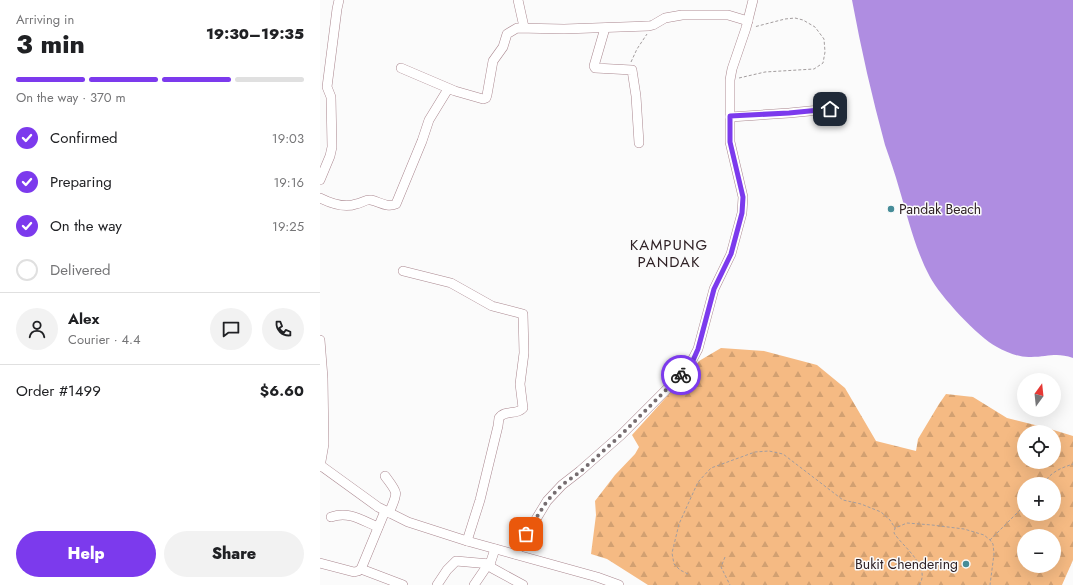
<!DOCTYPE html>
<meta charset="utf-8">
<style>
:root{--surface:#fff;--page:#f2f2f2;--text:#202124;--muted:#757577;--line:#e0e0e0;--accent:#7c3aed}
body{margin:0;font-family:Jost,sans-serif;background:var(--page);color:var(--text);height:100vh;display:flex;flex-direction:column;font-size:15px;white-space:nowrap}
*{box-sizing:border-box;margin:0}
p{font-size:13px;color:var(--muted)}
.icon{flex:none;width:22px;height:22px;fill:none;stroke:currentColor;stroke-width:2;stroke-linecap:round;stroke-linejoin:round}
.map{position:relative;flex:1;overflow:hidden}
.sheet{display:flex;flex-direction:column;background:var(--surface);width:320px}
.sheet>*{flex:none}
.needle{width:26px;rotate:15deg}
.buttons{position:absolute;left:697px;top:373px;display:grid;gap:8px}
.buttons a{display:grid;place-items:center;width:44px;height:44px;border-radius:50%;background:var(--surface);box-shadow:0 4px 16px #0002;font-size:20px}
.pin{position:absolute;display:grid;place-items:center;width:34px;height:34px;color:#fff;margin:-17px;border-radius:8px;box-shadow:0 2px 6px #0006}
.courier{position:absolute;display:grid;place-items:center;width:40px;height:40px;margin:-20px;border:3px solid #7c3aed;border-radius:50%;background:#fff;color:#222;box-shadow:0 1px 5px #0007}
.headline em{font-style:normal;font-weight:800}
.headline div{display:flex;flex-direction:column-reverse}
.headline{display:flex;align-items:center;justify-content:space-between;height:68px;padding:0 16px}
h1{font-size:26px;font-weight:800;line-height:30px}
.bar{display:grid;grid-template-columns:repeat(4,1fr);gap:6px 4px;align-content:center;height:48px;padding:0 16px}
.bar i{height:5px;border-radius:3px;background:var(--line)}
.bar .current{background:var(--accent)}
.bar p{grid-column:span 4}
.line{display:flex;align-items:center;gap:10px;padding:0 16px;border-top:1px solid var(--line)}
.line div{flex:1}
.round{display:grid;place-items:center;flex:none;width:42px;height:42px;border-radius:21px;background:var(--page)}
ol{padding:0 16px;list-style:none}
li{display:flex;align-items:center;gap:12px;height:44px}
li p{margin-inline-start:auto}
li .icon{padding:4px;border-radius:50%;background:var(--accent);color:#fff;stroke-width:4}
li:last-child{color:var(--muted)}
li i{width:22px;height:22px;border:2px solid var(--line);border-radius:50%}
.button{display:flex;gap:8px;margin-top:auto;padding:8px 16px}
.button a{flex:1;height:46px;border-radius:24px;background:var(--accent);color:#fff;font-size:16px;font-weight:800;line-height:46px;text-align:center}
.button a+a{background:var(--page);color:var(--text)}
main{display:flex;flex:1;min-height:0}
.map>svg:first-child{display:block}
</style>
<main>
<section class="sheet">
<div class="headline"><div><h1>3 min</h1><p>Arriving in</p></div><em>19:30–19:35</em></div>
<div class="bar"><i class="current"></i><i class="current"></i><i class="current"></i><i></i><p>On the way · 370 m</p></div>
<ol>
<li><svg class="icon" aria-label="check" viewBox="0 0 24 24"><path d="M5 12l5 5 9-10"/></svg>Confirmed<p>19:03</p></li>
<li><svg class="icon" aria-label="check" viewBox="0 0 24 24"><path d="M5 12l5 5 9-10"/></svg>Preparing<p>19:16</p></li>
<li><svg class="icon" aria-label="check" viewBox="0 0 24 24"><path d="M5 12l5 5 9-10"/></svg>On the way<p>19:25</p></li>
<li><i></i>Delivered</li>
</ol>
<div class="line" style="height:72px"><a class="round"><svg class="icon" aria-label="person" viewBox="0 0 24 24"><circle cx="12" cy="8" r="4"/><path d="M4 21q1-7 8-7t8 7"/></svg></a><div><b>Alex</b><p>Courier · 4.4</p></div><a class="round"><svg class="icon" aria-label="chat" viewBox="0 0 24 24"><path d="M4 5h16v11H9l-5 4z"/></svg></a><a class="round"><svg class="icon" aria-label="phone" viewBox="0 0 24 24"><path d="M5 4h4l2 5-3 2q2 4 5 5l2-3 5 2v4C11 20 4 13 5 4z"/></svg></a></div>
<div class="line" style="height:52px"><div>Order #1499</div><b>$6.60</b></div>
<div class="button"><a>Help</a><a>Share</a></div>
</section>
<div class="map">
<svg width="753" height="585" viewBox="0 0 753 585">
<defs>
<pattern id="forest-firs" width="22" height="20" patternUnits="userSpaceOnUse"><rect width="22" height="20" fill="#f5ba83"/><path d="M5 1l3.5 6h-7zM16 11l3.5 6h-7z" fill="#d2a071"/></pattern>
</defs>
<rect width="100%" height="100%" fill="#fbfbfb"/>
<path fill="url(#forest-firs)" fill-rule="evenodd" d="M401 348 444 351 497 365 525 388 556 441 596 451 598 439 619 404 626 394 653 397 687 418 727 428 753 436V560L742 585H328L287 559 271 554 276 515 275 501 295 475 315 454 319 447 312 435 379 361ZM704 432H734V462H704ZM704 484H734V514H704ZM704 536H734V566H704Z"/>
<path fill="#af8de1" d="M532 0H753V358C736 352 728 357 711 357 700 358 686 352 677 347 658 337 620 296 610 277 595 249 588 218 579 188 575 174 570 159 565 145 552 97 541 49 532 0Z"/>
<g fill="none" stroke-linecap="round" stroke-linejoin="round">
<defs>
<g id="minor">
<path d="M198 0 204 27"/>
<path d="M285 28 274 66 275 68 312 70 316 96 319 143"/>
<path d="M81 68 135 91 163 99 166 98 167 95 173 61 183 47 187 34 197 28 244 29 329 26 333 25 345 18 362 15H408L428 21"/>
<path d="M410 117 469 113 510 109"/>
<path d="M0 180 10 156 12 147 11 97 7 87 17 9 19 0"/>
<path d="M0 198C10 203 25 208 36 204 42 203 46 199 51 200 60 202 67 208 76 204L102 141 109 120 128 89"/>
<path d="M83 271 131 283 172 306 203 314 204 353 200 384 203 408C196 416 185 409 179 418L178 426 160 500 147 541"/>
<path d="M0 340 3 378 4 444 0 467"/>
<path d="M0 465 58 507 88 522 147 541 277 577 299 585"/>
<path d="M65 476C79 495 78 491 69 513"/>
<path d="M11 517C29 511 41 520 58 527"/>
<path d="M175 549 170 564 172 568 203 585"/>
<path d="M195 554 227 501 242 485 260 471 301 435 368 368 378 349 394 289 411 254 422 213 423 197 410 142V80L412 69 426 28 433 0"/>
<path d="M0 563 34 572 38 571 41 569 65 511"/>
<path d="M41 569 83 585"/>
<path d="M117 585 127 570 136 561 170 564"/>
<path d="M154 585 165 569 166 564"/>
</g>
</defs>
<use href="#minor" stroke="#aa878f" stroke-width="10"/>
<g stroke="#a39d9e" stroke-width="1" stroke-dasharray="3 2" stroke-linecap="butt">
<path d="M311 62 317 49 327 34"/>
<path d="M419 78 445 72 494 69 503 63 505 52 504 39 495 27 483 20 475 18 465 19 434 27"/>
<path d="M724 484C730 472 741 468 753 464"/>
<path d="M670 540 704 506"/>
<path d="M405 557 401 567 410 585"/>
<path d="M368 574 360 570 354 564 352 553 359 524 378 482 391 468 435 452 449 451 463 454 523 500 541 504 561 512 570 520 575 528"/>
<path d="M599 585C612 567 582 546 574 533L575 528 587 523 612 525 644 529 664 535 670 540 673 544 674 554 670 585"/>
</g>
<use href="#minor" stroke="#fff" stroke-width="9"/>
</g>
<g fill="none" stroke-linecap="round" stroke-linejoin="round">
<path stroke="#766d70" stroke-width="4" stroke-dasharray="0 7.2" d="M206 534 227 501 242 485 260 472 301 435 361 375"/>
<path stroke="#7c3aed" stroke-width="5" d="M361 375 371 365 378 349 394 289 411 254 422 213 423 197 410 142V116L469 113 510 109"/>
</g>
<g fill="#468c98" stroke="#fbfbfb" stroke-width="1.5">
<circle cx="571" cy="209" r="4"/>
<circle cx="646" cy="564" r="4"/>
</g>
<g text-anchor="middle" dominant-baseline="central" stroke-width="3" stroke-linejoin="round" paint-order="stroke">
<g font-size="14" fill="#2f2125" stroke="#fbfbfb" text-anchor="start">
<text x="579" y="209">Pandak Beach</text>
<text x="638" y="564" text-anchor="end">Bukit Chendering</text>
</g>
<g font-size="15" letter-spacing="1" fill="#2f2125" stroke="#fbfbfb">
<text x="349" y="245">KAMPUNG<tspan x="349" dy="17">PANDAK</tspan></text>
</g>
</g>
</svg>
<div class="buttons">
<a><svg class="needle" viewBox="-14 -14 28 28"><path d="M0-13l5 13h-10z" fill="#e53935"/><path d="M0 13l5-13h-10z" fill="#757577"/></svg></a>
<a><svg class="icon" aria-label="locate" viewBox="0 0 24 24"><circle cx="12" cy="12" r="6"/><path d="M12 2v4M12 18v4M2 12h4M18 12h4"/></svg></a>
<a>+</a>
<a>−</a>
</div>
<div class="pin" style="left:206px;top:534px;background:#ea580c"><svg class="icon" aria-label="bag" viewBox="0 0 24 24"><path d="M5 8h14l-1 12H6zM9 8a3 3 0 0 1 6 0"/></svg></div>
<div class="pin" style="left:510px;top:109px;background:#1f2937"><svg class="icon" aria-label="home" viewBox="0 0 24 24"><path d="M3 11l9-7 9 7M6 9v11h12V9"/></svg></div>
<div class="courier" style="left:361px;top:375px"><svg class="icon" aria-label="bike" viewBox="0 0 24 24"><circle cx="6" cy="16" r="4"/><circle cx="18" cy="16" r="4"/><path d="M6 16l4-8h5l3 8M10 8l3 8H6M13 5h3"/></svg></div>
</div>
</main>
